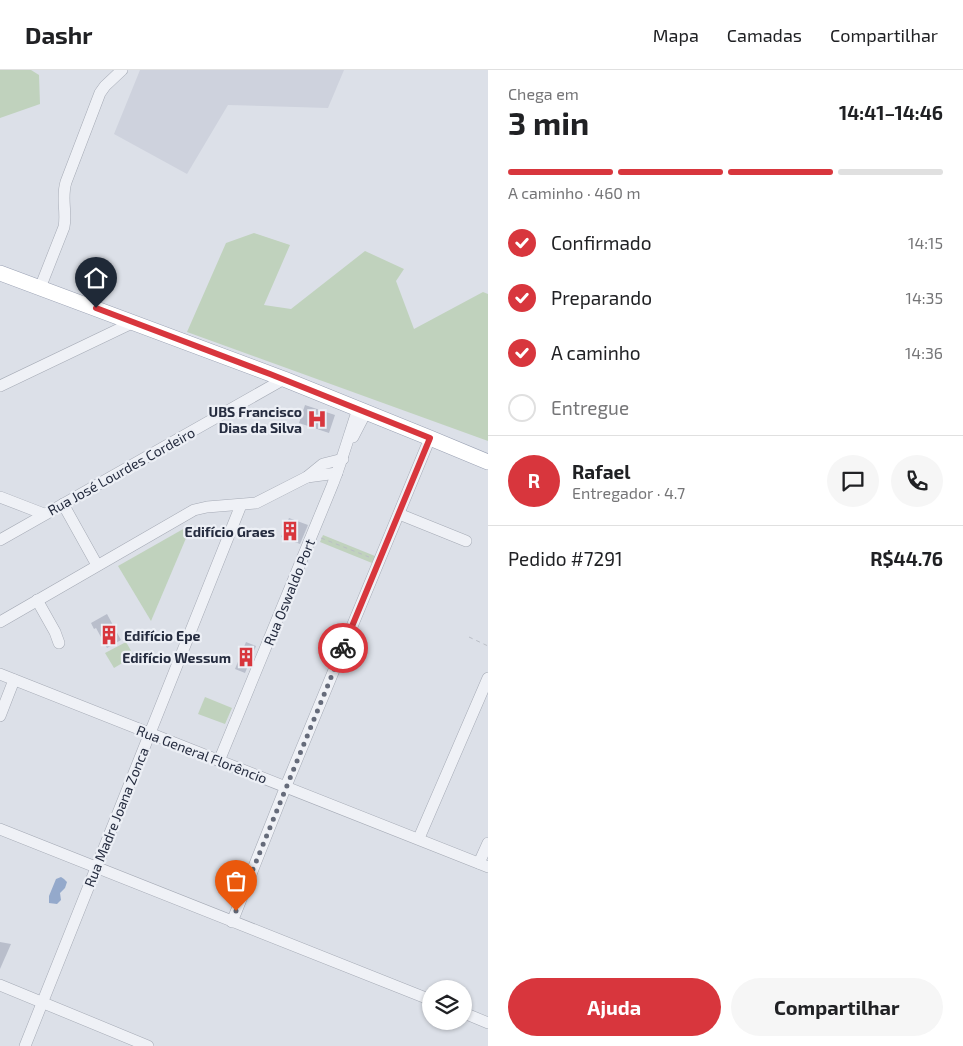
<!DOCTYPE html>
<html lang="pt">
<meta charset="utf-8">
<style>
:root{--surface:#fff;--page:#f6f6f6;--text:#202124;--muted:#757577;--line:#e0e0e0;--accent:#d8363d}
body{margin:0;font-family:"Exo 2",sans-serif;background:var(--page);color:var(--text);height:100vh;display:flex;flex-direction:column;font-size:19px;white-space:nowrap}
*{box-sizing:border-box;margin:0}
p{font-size:16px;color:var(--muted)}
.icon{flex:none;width:28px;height:28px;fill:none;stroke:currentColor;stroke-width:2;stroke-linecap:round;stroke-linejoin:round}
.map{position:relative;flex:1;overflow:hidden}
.panel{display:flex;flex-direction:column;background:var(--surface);width:475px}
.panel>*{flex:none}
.tools{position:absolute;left:422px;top:910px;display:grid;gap:10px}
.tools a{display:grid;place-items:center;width:50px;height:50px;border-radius:50%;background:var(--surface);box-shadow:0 1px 4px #0004;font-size:25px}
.pin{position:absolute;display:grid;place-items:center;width:42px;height:42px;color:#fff;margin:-51px -21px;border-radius:50% 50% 50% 0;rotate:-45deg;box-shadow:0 0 5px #0007}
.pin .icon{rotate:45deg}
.courier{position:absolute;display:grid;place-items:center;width:50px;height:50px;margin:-25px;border:4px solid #d8363d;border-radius:50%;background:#fff;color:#222;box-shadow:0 1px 6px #0007}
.head em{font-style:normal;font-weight:700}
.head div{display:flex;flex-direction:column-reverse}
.head{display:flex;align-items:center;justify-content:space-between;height:85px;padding:0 20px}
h1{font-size:32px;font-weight:700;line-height:38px}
.bar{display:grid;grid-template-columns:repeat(4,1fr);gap:8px 5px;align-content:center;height:60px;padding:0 20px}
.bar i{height:6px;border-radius:4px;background:var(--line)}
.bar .current{background:var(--accent)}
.bar p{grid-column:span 4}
.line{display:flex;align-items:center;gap:12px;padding:0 20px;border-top:1px solid var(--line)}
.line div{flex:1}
.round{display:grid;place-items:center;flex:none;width:52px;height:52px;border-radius:26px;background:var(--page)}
ol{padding:0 20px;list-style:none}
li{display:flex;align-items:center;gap:15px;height:55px}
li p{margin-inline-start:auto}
li .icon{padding:5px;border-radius:50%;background:var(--accent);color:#fff;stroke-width:4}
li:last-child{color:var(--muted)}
li i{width:28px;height:28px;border:2px solid var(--line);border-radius:50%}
.action{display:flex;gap:10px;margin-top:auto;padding:10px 20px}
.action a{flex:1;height:58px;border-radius:30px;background:var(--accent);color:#fff;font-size:20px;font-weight:700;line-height:58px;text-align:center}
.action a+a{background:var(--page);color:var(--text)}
header{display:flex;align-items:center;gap:30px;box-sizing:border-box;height:70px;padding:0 25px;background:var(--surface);border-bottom:1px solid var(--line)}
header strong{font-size:24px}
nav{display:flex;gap:28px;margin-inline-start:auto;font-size:18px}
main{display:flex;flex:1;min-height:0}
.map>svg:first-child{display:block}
</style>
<header>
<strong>Dashr</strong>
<nav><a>Mapa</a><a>Camadas</a><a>Compartilhar</a></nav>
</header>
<main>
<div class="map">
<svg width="488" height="976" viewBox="0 0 488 976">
<rect width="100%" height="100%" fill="#dce0e8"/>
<path fill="#ced2dd" d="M140 0H344L328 38 228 35 187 104 114 64Z"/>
<g fill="#c0d2bd">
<path d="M0 0H31L39 5 40 34 0 48Z"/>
<path d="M254 163 290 175 264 235 291 239 365 181 404 199 396 211 414 259 483 222 488 224V371L187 262 226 173Z"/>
<path d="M192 454 151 551 118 496Z"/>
<path d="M323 465 375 486 372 493 320 472Z"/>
<path d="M126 572 134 586 114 598 105 583Z"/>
<path d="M205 627 232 638 225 654 198 644Z"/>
</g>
<path fill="#94a9cb" d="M61 807 64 809 67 812 65 818 60 823 61 830 57 834 49 833V826L56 809Z"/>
<g fill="#b9becb">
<path d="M305 335 335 345 329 363 299 353Z"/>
<path d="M289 448 308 455 300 474 281 467Z"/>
<path d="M107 544 121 570 107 578 96 558 94 559 91 553Z"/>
<path d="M246 572 256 576 245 603 235 599Z"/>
<path d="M0 872 11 874 0 899Z"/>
</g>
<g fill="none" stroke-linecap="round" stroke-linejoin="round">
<defs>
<g id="minor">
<path d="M40 218 64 157C67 142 61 128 66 112L100 23 105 16 122 0"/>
<path d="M0 316 134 252"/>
<path d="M353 367 366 342"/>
<path d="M307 407 337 403"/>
<path d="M0 427 44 444"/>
<path d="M63 434 97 495"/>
<path d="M399 444 466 471"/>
<path d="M0 470 284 309"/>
<path d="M37 530 55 562 59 573"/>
<path d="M0 552 194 440 207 437 256 433 307 407 323 394 343 389"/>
<path d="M0 604 488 797"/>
<path d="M0 646 14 610"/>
<path d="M219 691 332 416C342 391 349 365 358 339"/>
<path d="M0 759 431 930"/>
<path d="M419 768 488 608"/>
<path d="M479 793 488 773"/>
<path d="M232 852 286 716 430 368"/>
<path d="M0 915 148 976"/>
<path d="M464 943 488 953"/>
<path d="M25 976 241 435"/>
</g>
<path id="major" d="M0 203 284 309 430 368 488 392"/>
</defs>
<use href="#minor" stroke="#a5aab5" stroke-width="12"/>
<use href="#major" stroke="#9ba2b4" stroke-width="16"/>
<g stroke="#babec6" stroke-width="1" stroke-dasharray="4 4" stroke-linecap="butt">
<path d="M321 468 369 487"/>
<path d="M469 567 488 576"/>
</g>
<use href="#minor" stroke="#eff1f6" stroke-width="11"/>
<use href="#major" stroke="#fff" stroke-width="15"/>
</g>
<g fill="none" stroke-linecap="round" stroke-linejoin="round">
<path stroke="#656b7a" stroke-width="5" stroke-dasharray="0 9" d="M236 841 343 578"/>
<path stroke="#d8363d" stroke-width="6" d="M96 238 270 304 430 368 343 578"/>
</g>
<defs>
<symbol id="hospital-bare" viewBox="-9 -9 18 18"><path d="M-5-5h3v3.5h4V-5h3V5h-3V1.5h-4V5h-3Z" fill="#d8363d" stroke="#eceff5" stroke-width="2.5" paint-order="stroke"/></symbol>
<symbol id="building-bare" viewBox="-9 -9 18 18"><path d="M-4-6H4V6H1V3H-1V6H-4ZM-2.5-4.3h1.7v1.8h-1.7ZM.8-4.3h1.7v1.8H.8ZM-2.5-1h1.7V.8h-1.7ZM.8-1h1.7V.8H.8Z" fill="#d8363d" stroke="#eceff5" stroke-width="2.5" paint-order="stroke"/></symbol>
</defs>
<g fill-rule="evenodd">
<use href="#hospital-bare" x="303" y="335" width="28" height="28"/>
<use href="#building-bare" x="276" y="447" width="28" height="28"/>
<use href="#building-bare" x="95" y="551" width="28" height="28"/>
<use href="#building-bare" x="232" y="573" width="28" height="28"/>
</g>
<g text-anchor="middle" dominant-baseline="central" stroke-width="4.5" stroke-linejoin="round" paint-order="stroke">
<g font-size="14" font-weight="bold" fill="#252c3f" stroke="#eceff5" text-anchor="end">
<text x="302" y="341">UBS Francisco<tspan x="302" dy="16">Dias da Silva</tspan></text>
<text x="275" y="461">Edifício Graes</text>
<text x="124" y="565" text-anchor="start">Edifício Epe</text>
<text x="231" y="587">Edifício Wessum</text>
</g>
<g font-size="14" fill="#252c3f" stroke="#eceff5">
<text transform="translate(121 401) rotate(-29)">Rua José Lourdes Cordeiro</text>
<text transform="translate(289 522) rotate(-68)">Rua Oswaldo Port</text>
<text transform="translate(202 684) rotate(21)">Rua General Florêncio</text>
<text transform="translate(116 747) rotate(-68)">Rua Madre Joana Zonca</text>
</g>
</g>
</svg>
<div class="tools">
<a><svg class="icon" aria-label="layers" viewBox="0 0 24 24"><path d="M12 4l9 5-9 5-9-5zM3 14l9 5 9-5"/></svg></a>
</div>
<div class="pin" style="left:236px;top:841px;background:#ea580c"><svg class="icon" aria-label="bag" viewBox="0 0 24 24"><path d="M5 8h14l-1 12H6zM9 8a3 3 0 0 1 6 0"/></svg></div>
<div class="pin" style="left:96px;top:238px;background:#1f2937"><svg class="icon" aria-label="home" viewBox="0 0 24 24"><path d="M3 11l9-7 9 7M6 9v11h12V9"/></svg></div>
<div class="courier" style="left:343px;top:578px"><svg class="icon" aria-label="bike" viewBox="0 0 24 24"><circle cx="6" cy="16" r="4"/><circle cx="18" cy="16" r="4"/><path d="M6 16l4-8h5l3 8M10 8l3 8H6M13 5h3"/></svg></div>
</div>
<section class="panel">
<div class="head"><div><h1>3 min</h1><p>Chega em</p></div><em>14:41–14:46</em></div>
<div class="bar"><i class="current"></i><i class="current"></i><i class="current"></i><i></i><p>A caminho · 460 m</p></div>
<ol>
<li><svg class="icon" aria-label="check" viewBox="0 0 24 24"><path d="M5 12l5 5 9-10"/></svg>Confirmado<p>14:15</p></li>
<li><svg class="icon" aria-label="check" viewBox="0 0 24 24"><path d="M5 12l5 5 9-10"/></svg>Preparando<p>14:35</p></li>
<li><svg class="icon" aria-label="check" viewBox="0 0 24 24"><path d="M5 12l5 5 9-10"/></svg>A caminho<p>14:36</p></li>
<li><i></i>Entregue</li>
</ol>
<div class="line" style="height:90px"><b class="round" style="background:var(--accent);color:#fff">R</b><div><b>Rafael</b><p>Entregador · 4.7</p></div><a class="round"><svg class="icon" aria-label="chat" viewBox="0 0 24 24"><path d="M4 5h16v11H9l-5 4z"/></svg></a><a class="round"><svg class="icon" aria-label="phone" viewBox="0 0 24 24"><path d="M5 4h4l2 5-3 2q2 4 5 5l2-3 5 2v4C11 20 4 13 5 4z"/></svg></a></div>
<div class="line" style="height:65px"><div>Pedido #7291</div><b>R$44.76</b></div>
<div class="action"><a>Ajuda</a><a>Compartilhar</a></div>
</section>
</main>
